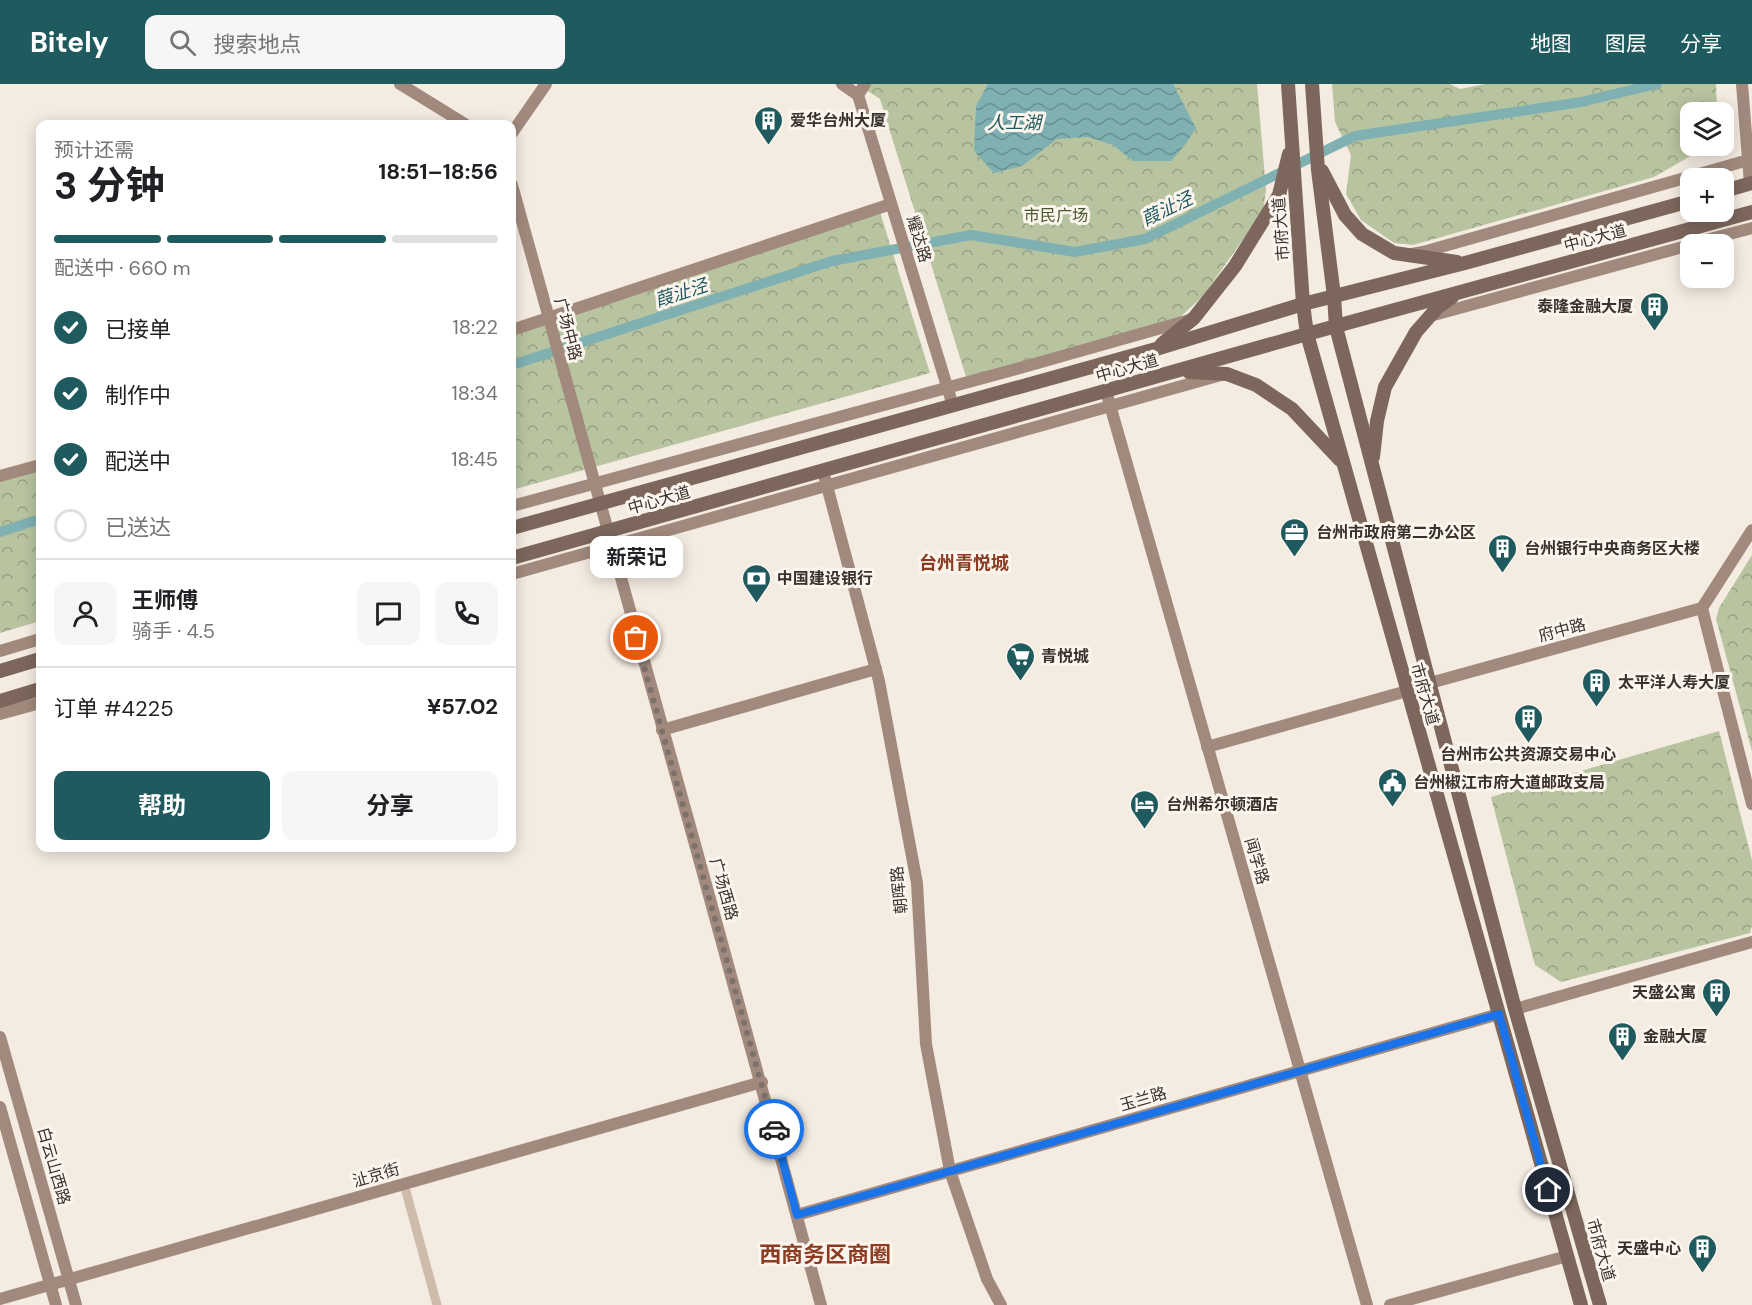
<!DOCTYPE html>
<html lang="zh">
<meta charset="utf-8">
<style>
:root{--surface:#fff;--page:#f6f6f6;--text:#202124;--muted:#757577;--line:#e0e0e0;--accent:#1f5a5e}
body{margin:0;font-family:"DM Sans","Noto Sans SC",sans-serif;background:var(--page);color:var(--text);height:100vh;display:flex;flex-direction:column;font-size:22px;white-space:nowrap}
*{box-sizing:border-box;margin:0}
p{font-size:20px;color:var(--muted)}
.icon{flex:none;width:33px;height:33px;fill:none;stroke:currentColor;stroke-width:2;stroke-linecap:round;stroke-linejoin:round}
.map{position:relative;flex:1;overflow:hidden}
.side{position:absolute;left:36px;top:36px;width:480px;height:732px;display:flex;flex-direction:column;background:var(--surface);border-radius:12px;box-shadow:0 3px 15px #0003}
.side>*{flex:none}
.controls{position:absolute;left:1680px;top:18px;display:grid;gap:12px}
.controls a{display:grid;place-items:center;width:54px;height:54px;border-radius:12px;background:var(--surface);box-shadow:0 3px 15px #0003;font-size:30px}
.pin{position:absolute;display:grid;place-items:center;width:51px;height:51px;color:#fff;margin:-26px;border:3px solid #fff;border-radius:50%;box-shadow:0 2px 6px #0007}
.courier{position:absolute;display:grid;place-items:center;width:60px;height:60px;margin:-30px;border:4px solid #1a73e8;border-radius:50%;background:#fff;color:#222;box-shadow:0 2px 8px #0007}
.bubble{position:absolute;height:42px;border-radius:12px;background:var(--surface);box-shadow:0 3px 15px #0003;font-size:20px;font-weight:700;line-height:42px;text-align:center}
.headline em{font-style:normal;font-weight:700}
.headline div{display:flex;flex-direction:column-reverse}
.headline{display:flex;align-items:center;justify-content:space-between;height:102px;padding:0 18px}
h1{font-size:39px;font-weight:700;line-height:45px}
.bar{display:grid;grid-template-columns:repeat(4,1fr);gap:9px 6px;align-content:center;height:72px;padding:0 18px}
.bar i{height:8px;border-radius:4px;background:var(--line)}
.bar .current{background:var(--accent)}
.bar p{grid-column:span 4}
.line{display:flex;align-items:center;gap:15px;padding:0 18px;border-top:2px solid var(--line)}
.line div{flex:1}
.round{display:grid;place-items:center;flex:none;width:63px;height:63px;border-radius:12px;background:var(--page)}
ol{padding:0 18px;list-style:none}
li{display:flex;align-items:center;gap:18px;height:66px}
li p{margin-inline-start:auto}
li .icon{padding:6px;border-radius:50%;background:var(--accent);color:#fff;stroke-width:4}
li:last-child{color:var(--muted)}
li i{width:33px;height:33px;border:3px solid var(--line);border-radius:50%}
.action{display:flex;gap:12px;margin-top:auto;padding:12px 18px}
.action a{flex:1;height:69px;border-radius:12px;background:var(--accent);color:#fff;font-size:24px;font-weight:700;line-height:69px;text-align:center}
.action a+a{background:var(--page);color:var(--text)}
header{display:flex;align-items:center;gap:36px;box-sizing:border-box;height:84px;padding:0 30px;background:var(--accent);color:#fff}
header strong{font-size:28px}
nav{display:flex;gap:33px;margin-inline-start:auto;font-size:21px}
.search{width:420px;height:54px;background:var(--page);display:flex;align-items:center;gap:15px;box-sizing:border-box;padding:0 21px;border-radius:12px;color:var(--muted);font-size:22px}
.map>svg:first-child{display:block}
</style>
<header>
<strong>Bitely</strong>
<div class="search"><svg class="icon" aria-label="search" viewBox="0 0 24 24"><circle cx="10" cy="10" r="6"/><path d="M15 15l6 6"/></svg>搜索地点</div>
<nav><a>地图</a><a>图层</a><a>分享</a></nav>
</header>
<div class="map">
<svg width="1752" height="1221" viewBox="0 0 1752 1221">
<defs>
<pattern id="park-crowns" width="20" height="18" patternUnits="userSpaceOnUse" patternTransform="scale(1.5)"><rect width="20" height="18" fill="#b8c4a0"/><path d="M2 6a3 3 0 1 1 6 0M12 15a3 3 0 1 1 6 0" fill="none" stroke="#97a083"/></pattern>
<pattern id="water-waves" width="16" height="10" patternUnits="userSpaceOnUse" patternTransform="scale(1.5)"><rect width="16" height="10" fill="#7fb0b2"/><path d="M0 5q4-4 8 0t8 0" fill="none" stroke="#699091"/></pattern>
</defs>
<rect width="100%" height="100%" fill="#f4ebe1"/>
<g fill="url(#park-crowns)">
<path d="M857 0H1257L1266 106 1263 127 1203 212 1178 235 966 293 880 15Z"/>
<path d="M1332 0H1450L1460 5 1485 0H1716L1717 28H1690V62H1708L1654 93 1413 161 1394 159 1361 136 1346 110 1351 71 1335 38Z"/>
<path d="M879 125 930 289 512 406V246Z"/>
<path d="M40 381V537L0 549V392Z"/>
<path d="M1752 471V667L1716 535 1719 524Z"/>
<path d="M1719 647 1752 776V841L1750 849 1561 898 1535 881 1491 713Z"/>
</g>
<path fill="url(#water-waves)" d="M988 0H1173L1196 44 1185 61 1171 77H1133L1113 61 1088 53 1057 55 1022 82 994 89 974 67 976 22Z"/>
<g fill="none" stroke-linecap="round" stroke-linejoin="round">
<g stroke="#7fb0b2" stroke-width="10">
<path d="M512 281 832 177 971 151 1075 168 1145 155 1355 52 1581 18 1657 0"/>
<path d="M0 448 40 435"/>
</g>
<path stroke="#cdbbac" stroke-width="9" d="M404 1100 437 1221"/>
<g stroke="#a18a7d" stroke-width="12">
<path d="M400 0 465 40"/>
<path d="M842 0 858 11"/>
<path d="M865 0 858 11 953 322"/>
<path d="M1742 0 1750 100"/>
<path d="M512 49 546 0"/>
<path d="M512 101C614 474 721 847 821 1221"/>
<path d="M1691 160 1752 144"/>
<path d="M1412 170 1423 168 1752 75"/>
<path d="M1430 232 1690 161"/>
<path d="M512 246 891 120"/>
<path d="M1106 307 1367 1221"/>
<path d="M823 387 879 597 917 799 926 960 950 1087 987 1195 1001 1221"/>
<path d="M0 392 40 381"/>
<path d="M512 422 1027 282 1193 235"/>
<path d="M1752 446 1702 524 1752 720"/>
<path d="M512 490 1221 291"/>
<path d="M0 567 40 555"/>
<path d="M1430 599 1702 524"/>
<path d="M0 630 40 619"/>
<path d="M662 646 876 585"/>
<path d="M1207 663 1407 607"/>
<path d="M1515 925 1752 858"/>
<path d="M0 953 76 1221"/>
<path d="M0 1023 56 1221"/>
<path d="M797 1131 1499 930"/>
<path d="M0 1215 762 998"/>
<path d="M1390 1221 1567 1172"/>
</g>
<g stroke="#7d675c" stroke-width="14">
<path d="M1288 0 1303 220 1307 250 1581 1221"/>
<path d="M1312 0 1318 86 1334 212 1336 243 1515 925 1600 1221"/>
<path d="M1322 87 1345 131 1362 150 1394 169 1457 178"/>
<path d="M1724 107 1752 99"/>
<path d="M1162 260 1194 234 1235 182 1279 111 1289 70"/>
<path d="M1189 288 1227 290 1256 301 1292 325 1340 376"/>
<path d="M1373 373 1377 337 1385 303 1416 248 1438 223 1452 213"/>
<path d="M512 444 1156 265 1303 220 1465 179 1690 117"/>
<path d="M512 474 1307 250 1752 128"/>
<path d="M0 587 40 575"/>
<path d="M0 617 40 605"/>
</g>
</g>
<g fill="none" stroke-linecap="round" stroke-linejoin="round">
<path stroke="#7c716b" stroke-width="6" stroke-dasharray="0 10.8" d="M636 554 774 1045"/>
<path stroke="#1a73e8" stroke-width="8" d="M774 1045 797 1131 1499 930 1548 1106"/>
</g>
<defs>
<symbol id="building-pin" viewBox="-11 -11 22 30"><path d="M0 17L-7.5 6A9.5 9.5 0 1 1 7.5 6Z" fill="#1f5a5e" stroke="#fbf5ee"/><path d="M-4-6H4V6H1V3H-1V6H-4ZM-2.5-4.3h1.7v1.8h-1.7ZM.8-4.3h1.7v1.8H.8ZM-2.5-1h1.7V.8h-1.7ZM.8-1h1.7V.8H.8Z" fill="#fff"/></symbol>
<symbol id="office-pin" viewBox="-11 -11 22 30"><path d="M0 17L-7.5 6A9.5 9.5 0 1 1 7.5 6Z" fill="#1f5a5e" stroke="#fbf5ee"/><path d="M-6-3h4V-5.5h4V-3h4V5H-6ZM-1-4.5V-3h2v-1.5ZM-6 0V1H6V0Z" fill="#fff"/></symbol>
<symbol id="bank-pin" viewBox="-11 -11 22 30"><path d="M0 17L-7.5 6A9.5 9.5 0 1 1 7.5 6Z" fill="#1f5a5e" stroke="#fbf5ee"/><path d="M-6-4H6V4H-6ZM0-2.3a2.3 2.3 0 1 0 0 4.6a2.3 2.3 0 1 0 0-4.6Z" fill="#fff"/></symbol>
<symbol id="supermarket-pin" viewBox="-11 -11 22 30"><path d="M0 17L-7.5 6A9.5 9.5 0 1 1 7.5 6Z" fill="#1f5a5e" stroke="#fbf5ee"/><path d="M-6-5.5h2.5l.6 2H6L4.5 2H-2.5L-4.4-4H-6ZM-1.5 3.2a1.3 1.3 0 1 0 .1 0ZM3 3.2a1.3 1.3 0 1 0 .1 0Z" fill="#fff"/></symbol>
<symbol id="civic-pin" viewBox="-11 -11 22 30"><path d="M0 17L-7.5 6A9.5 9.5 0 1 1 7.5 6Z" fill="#1f5a5e" stroke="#fbf5ee"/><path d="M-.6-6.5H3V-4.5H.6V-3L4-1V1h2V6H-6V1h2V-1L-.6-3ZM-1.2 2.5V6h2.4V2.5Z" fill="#fff"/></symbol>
<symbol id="hotel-pin" viewBox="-11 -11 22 30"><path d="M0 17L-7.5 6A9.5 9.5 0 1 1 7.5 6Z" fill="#1f5a5e" stroke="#fbf5ee"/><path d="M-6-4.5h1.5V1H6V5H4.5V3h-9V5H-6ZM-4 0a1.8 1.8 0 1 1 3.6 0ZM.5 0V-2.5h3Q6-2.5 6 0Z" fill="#fff"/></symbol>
</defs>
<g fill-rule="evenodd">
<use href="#building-pin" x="752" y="20" width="33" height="45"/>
<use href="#building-pin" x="1638" y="206" width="33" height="45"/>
<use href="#office-pin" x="1278" y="432" width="33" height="45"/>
<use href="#building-pin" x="1486" y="448" width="33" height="45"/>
<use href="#bank-pin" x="740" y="478" width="33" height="45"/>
<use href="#supermarket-pin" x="1004" y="556" width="33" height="45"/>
<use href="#building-pin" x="1580" y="582" width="33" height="45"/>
<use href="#building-pin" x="1512" y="618" width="33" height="45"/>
<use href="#civic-pin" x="1376" y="682" width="33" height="45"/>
<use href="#hotel-pin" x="1128" y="704" width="33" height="45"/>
<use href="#building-pin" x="1700" y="892" width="33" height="45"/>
<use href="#building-pin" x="1606" y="936" width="33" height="45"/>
<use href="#building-pin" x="1686" y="1148" width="33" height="45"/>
</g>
<g text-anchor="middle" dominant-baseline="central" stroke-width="6" stroke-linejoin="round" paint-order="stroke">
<g font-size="16" font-weight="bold" fill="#3b302b" stroke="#fbf5ee" text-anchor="start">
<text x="790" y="36">爱华台州大厦</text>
<text x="1633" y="222" text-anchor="end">泰隆金融大厦</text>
<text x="1316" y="448">台州市政府第二办公区</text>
<text x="1524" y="464">台州银行中央商务区大楼</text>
<text x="777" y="494">中国建设银行</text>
<text x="1041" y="572">青悦城</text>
<text x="1618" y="598">太平洋人寿大厦</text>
<text x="1528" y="670" text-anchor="middle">台州市公共资源交易中心</text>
<text x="1413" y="698">台州椒江市府大道邮政支局</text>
<text x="1166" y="720">台州希尔顿酒店</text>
<text x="1696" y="908" text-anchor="end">天盛公寓</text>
<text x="1643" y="952">金融大厦</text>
<text x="1681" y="1164" text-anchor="end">天盛中心</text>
</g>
<g font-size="16" fill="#4a5a2e" stroke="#fbf5ee">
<text x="1056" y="131">市民广场</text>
</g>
<g font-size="16" fill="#3b302b" stroke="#fbf5ee">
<text transform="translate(1281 145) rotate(-94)">市府大道</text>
<text transform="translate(1595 154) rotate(-15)">中心大道</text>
<text transform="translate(919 155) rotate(73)">耀达路</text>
<text transform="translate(568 245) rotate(75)">广场中路</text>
<text transform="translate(1127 284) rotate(-16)">中心大道</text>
<text transform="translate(659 416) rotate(-16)">中心大道</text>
<text transform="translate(1562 546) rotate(-15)">府中路</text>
<text transform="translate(1425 610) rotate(74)">市府大道</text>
<text transform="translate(1257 777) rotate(74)">闻学路</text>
<text transform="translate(724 805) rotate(74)">广场西路</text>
<text transform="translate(899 806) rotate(-96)">朝晖路</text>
<text transform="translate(1143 1015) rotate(-16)">玉兰路</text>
<text transform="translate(54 1082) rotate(74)">白云山西路</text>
<text transform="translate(376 1091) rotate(-16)">沚京街</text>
<text transform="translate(1601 1166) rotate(74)">市府大道</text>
</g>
<g font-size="18" font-style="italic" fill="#1f5a5e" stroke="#fbf5ee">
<text x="1014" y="39">人工湖</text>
<text transform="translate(1167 125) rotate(-26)">葭沚泾</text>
<text transform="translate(681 209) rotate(-18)">葭沚泾</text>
</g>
<g font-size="18" font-weight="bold" fill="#8c3b22" stroke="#fbf5ee">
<text x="964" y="479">台州青悦城</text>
</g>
<g font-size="22" font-weight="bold" fill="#8c3b22" stroke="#fbf5ee">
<text x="825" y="1170">西商务区商圈</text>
</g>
</g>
</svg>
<div class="controls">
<a><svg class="icon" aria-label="layers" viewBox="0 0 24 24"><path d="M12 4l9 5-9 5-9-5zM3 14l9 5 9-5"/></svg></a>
<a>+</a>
<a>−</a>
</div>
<div class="pin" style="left:636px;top:554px;background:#ea580c"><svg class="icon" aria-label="bag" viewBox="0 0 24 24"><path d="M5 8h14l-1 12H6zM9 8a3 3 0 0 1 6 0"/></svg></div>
<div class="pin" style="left:1548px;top:1106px;background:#1f2937"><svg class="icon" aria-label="home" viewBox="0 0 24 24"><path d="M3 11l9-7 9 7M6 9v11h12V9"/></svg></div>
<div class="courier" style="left:774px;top:1045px"><svg class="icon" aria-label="car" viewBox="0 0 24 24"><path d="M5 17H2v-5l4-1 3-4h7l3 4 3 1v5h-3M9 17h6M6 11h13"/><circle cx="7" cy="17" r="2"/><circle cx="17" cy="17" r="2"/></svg></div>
<div class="bubble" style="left:590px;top:452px;width:93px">新荣记</div>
<section class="side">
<div class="headline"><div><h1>3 分钟</h1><p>预计还需</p></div><em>18:51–18:56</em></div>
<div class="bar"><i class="current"></i><i class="current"></i><i class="current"></i><i></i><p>配送中 · 660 m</p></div>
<ol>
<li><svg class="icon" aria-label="check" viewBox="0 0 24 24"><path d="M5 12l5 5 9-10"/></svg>已接单<p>18:22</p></li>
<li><svg class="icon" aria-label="check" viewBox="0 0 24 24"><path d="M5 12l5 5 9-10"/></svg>制作中<p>18:34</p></li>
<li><svg class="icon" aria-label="check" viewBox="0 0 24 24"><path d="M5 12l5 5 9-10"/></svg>配送中<p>18:45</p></li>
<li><i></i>已送达</li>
</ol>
<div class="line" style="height:108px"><a class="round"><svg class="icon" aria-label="person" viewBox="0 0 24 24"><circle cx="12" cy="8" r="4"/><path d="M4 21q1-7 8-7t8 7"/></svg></a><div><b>王师傅</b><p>骑手 · 4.5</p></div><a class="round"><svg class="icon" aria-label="chat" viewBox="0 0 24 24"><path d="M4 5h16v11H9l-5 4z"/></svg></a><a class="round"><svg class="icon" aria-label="phone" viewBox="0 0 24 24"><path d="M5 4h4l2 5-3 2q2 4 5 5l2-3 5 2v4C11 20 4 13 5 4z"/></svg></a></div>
<div class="line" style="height:78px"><div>订单 #4225</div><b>¥57.02</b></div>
<div class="action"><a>帮助</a><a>分享</a></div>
</section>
</div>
